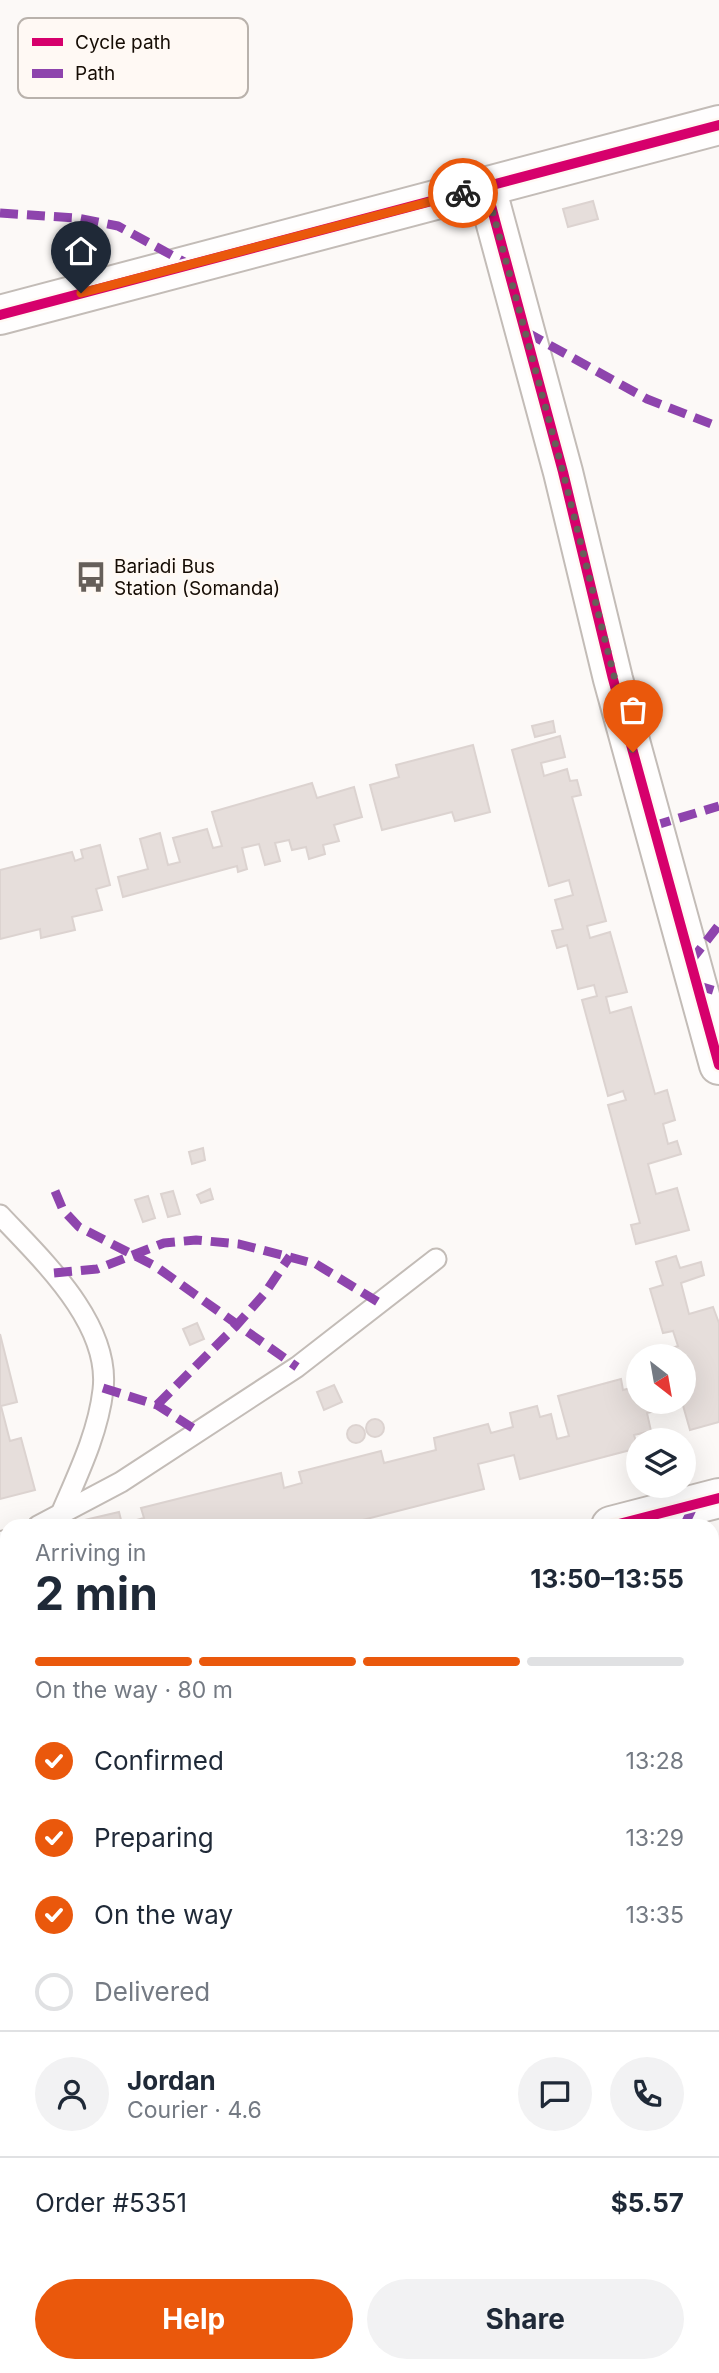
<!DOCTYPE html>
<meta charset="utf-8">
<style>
:root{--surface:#fff;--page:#f2f2f3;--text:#1f2937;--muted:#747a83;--line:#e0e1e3;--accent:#ea580c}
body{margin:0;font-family:Inter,sans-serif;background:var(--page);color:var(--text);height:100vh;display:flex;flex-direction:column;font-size:26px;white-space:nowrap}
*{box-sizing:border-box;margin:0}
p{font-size:23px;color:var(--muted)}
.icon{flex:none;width:38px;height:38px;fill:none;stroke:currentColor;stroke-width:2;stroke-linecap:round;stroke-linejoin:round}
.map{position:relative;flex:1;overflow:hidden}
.panel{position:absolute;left:0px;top:1519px;width:719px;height:854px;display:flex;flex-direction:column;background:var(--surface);border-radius:21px 21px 0 0;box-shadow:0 7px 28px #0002}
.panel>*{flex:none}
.needle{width:46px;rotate:149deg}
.controls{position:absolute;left:626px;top:1344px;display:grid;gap:14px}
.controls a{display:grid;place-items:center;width:70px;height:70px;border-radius:50%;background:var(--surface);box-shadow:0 7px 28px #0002;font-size:35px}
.pin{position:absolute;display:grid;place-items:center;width:60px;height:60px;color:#fff;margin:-72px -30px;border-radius:50% 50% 50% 0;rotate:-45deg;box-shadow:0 0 7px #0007}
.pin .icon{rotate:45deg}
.courier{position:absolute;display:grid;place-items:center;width:70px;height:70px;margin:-35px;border:5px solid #ea580c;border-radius:50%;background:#fff;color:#222;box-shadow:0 2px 9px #0007}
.headline em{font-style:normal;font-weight:700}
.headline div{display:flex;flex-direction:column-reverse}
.headline{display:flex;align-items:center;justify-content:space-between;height:119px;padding:0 35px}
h1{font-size:46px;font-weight:700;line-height:52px}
.bar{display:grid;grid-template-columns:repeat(4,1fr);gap:10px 7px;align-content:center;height:84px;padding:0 35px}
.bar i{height:9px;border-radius:5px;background:var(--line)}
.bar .on{background:var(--accent)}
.bar p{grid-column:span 4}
.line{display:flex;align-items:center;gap:18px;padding:0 35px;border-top:2px solid var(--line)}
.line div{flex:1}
.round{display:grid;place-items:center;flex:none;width:74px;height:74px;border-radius:37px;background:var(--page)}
ol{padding:0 35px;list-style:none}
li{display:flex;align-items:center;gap:21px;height:77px}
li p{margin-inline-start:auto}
li .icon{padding:7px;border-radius:50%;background:var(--accent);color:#fff;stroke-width:4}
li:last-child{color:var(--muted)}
li i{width:38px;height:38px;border:4px solid var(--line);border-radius:50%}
.button{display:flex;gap:14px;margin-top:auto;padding:14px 35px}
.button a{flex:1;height:80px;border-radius:42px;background:var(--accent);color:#fff;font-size:28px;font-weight:700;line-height:80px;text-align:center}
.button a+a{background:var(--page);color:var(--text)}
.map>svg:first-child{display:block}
</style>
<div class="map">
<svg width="719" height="2373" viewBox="0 0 719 2373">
<rect width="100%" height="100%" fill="#fcf9f7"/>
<g fill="#e6dedb" stroke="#dcd3d0" stroke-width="2">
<path d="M593 201 598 219 568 227 563 209Z"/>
<path d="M553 721 555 732 535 737 532 726Z"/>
<path d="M560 736 565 757 541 763 544 776 567 769 570 781 577 780 581 795 572 797 606 921 587 926 590 938 610 932 627 992 606 997 610 1013 631 1007 655 1094 667 1090 675 1120 663 1124 668 1144 677 1141 681 1154 648 1164 656 1194 677 1188 689 1230 636 1244 631 1225 640 1223 608 1105 626 1100 623 1091 608 1096 582 1000 597 996 594 985 578 989 567 945 557 948 552 931 563 929 555 900 573 895 569 880 549 886 512 750Z"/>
<path d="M473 745 490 812 455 821 452 812 382 830 370 785 399 777 396 765Z"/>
<path d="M312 783 317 798 354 787 362 817 334 825 339 841 323 845 325 854 309 859 306 847 292 850 289 840 275 843 280 861 265 865 259 844 242 848 247 869 238 872 237 866 123 897 118 877 148 869 140 839 160 833 168 865 180 862 173 838 207 829 213 848 222 846 212 812Z"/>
<path d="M100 845 110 885 96 889 102 910 72 917 75 930 41 938 40 929 0 939V870L72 852 75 861 83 858 81 850Z"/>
<path d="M203 1148 205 1160 192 1164 189 1152Z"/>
<path d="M210 1189 213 1199 201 1203 197 1195Z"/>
<path d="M173 1191 180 1214 168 1217 161 1194Z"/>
<path d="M148 1196 155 1218 143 1222 135 1200Z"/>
<path d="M676 1256 680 1268 701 1262 704 1275 681 1283 689 1314 713 1307 719 1323V1422L690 1430 682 1402H684V1356H668L666 1350 678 1346 673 1331 663 1333 650 1289 663 1285 656 1262Z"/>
<path d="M197 1323 204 1339 190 1345 183 1329Z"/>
<path d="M0 1334 17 1402 1 1406 10 1441 21 1438 35 1490 0 1499Z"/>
<path d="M621 1379 623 1390 639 1386V1402H657L659 1410 647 1413 651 1431 634 1435 638 1448 520 1479 514 1455 478 1464 484 1489 339 1526H77L76 1522 119 1512 122 1524 144 1518 141 1508 281 1473 284 1488 302 1483 299 1472 381 1451 384 1463 436 1450 434 1438 488 1424 491 1433 513 1427 510 1413 537 1406 540 1417 551 1414 557 1439 569 1436 558 1396Z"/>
<path d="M334 1385 342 1402 324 1410 317 1392Z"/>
<circle cx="375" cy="1428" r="9"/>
<circle cx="356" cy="1434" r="9"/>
<path d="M7 1548V1611L4 1612 7 1639 0 1641V1550Z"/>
<path d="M4 2275 7 2306 0 2308V2276Z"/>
</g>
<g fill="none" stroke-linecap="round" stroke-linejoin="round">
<defs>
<g id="service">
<path d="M0 1215C41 1259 111 1323 103 1390 98 1434 77 1476 60 1516"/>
<path d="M38 1526 121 1482 297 1367 436 1259"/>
<path d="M0 1542 7 1540"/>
</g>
<g id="minor">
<path d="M486 187 563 472 613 679 719 1065"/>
<path d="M0 315 719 125"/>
<path d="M611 1526 719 1498"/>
<path d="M0 1681 7 1680"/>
<path d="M0 1764 7 1791"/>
<path d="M712 1893 719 1891"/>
<path d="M0 2031 7 2029"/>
</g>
</defs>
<use href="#service" stroke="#c3bcb7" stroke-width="23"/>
<use href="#minor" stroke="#c3bcb7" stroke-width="42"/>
<use href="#service" stroke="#fffefe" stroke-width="19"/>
<use href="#minor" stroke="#fffefe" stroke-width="38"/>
<g stroke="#8e44ad" stroke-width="9" stroke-dasharray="18 9" stroke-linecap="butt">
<path d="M0 213 77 218 118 226 188 264"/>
<path d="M526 332 647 399 719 427"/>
<path d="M653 826 719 806"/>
<path d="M690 962 719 925"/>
<path d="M696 985 719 992"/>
<path d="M55 1191 63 1210 79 1227 155 1266 297 1367"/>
<path d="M54 1273 97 1269 164 1243 196 1240 239 1244 316 1264 378 1302"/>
<path d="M103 1388 157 1405 199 1432"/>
<path d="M157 1405 236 1326 265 1293 290 1256"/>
<path d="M684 1526 694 1505"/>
<path d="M712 1732 719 1733"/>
</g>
<defs>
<g id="cycleway">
<path d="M486 187 563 472 613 679 719 1065"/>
<path d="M0 315 719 125"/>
<path d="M611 1526 719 1498"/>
</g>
</defs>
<use href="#cycleway" stroke="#fff9f4" stroke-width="15"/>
<use href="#cycleway" stroke="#d6006c" stroke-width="10"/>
</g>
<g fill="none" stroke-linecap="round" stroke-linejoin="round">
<path stroke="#665f59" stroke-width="7" stroke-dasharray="0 12.6" d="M463 193 486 187 563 472 633 752"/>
<path stroke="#ea580c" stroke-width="9" d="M81 293 463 193"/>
</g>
<defs>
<symbol id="bus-bare" viewBox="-9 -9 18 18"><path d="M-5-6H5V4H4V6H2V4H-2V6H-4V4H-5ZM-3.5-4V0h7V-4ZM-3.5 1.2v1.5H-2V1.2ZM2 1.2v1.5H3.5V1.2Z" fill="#665f59" stroke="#fff9f4" stroke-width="2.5" paint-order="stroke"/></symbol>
</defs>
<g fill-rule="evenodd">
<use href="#bus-bare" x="69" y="555" width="44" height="44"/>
</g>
<g text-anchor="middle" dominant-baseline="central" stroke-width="6" stroke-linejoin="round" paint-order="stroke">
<g font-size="19" fill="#150c04" stroke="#fff9f4" text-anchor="start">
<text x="114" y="566">Bariadi Bus<tspan x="114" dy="22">Station (Somanda)</tspan></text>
</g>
</g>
<rect x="18" y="18" width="230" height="80" rx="10" fill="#fff9f4" stroke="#b9b2ac" stroke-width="2"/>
<rect x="32" y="38" width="31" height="8" fill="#d6006c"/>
<rect x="32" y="69" width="31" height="9" fill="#8e44ad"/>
<g font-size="19" fill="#150c04">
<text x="75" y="49">Cycle path</text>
<text x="75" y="80">Path</text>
</g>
</svg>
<div class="controls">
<a><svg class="needle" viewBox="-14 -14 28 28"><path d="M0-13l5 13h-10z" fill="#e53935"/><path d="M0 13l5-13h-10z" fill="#747a83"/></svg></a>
<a><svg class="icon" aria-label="layers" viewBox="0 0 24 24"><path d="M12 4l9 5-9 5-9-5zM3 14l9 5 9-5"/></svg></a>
</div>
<div class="pin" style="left:633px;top:752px;background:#ea580c"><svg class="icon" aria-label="bag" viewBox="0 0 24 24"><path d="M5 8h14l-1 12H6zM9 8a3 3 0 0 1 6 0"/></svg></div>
<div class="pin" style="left:81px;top:293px;background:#1f2937"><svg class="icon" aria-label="home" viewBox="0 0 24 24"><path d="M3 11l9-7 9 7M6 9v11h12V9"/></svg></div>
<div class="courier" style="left:463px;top:193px"><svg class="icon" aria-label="bike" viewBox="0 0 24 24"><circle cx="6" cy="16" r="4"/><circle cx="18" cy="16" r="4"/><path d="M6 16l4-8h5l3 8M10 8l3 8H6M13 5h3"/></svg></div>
<section class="panel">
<div class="headline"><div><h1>2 min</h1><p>Arriving in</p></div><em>13:50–13:55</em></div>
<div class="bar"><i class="on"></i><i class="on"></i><i class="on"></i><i></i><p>On the way · 80 m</p></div>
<ol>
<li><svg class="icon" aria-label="check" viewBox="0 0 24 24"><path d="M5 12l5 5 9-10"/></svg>Confirmed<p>13:28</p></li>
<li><svg class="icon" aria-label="check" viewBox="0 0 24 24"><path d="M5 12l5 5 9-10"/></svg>Preparing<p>13:29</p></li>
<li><svg class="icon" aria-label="check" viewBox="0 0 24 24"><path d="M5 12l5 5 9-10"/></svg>On the way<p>13:35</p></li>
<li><i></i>Delivered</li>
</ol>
<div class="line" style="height:126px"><a class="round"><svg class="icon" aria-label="person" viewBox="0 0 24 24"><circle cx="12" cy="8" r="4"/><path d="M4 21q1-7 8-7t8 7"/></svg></a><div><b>Jordan</b><p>Courier · 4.6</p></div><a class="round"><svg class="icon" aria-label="chat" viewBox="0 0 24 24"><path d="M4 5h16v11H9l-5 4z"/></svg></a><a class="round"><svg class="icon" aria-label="phone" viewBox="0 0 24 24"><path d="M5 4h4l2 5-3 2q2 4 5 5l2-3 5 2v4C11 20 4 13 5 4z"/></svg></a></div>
<div class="line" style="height:91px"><div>Order #5351</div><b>$5.57</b></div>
<div class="button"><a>Help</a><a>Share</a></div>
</section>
</div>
